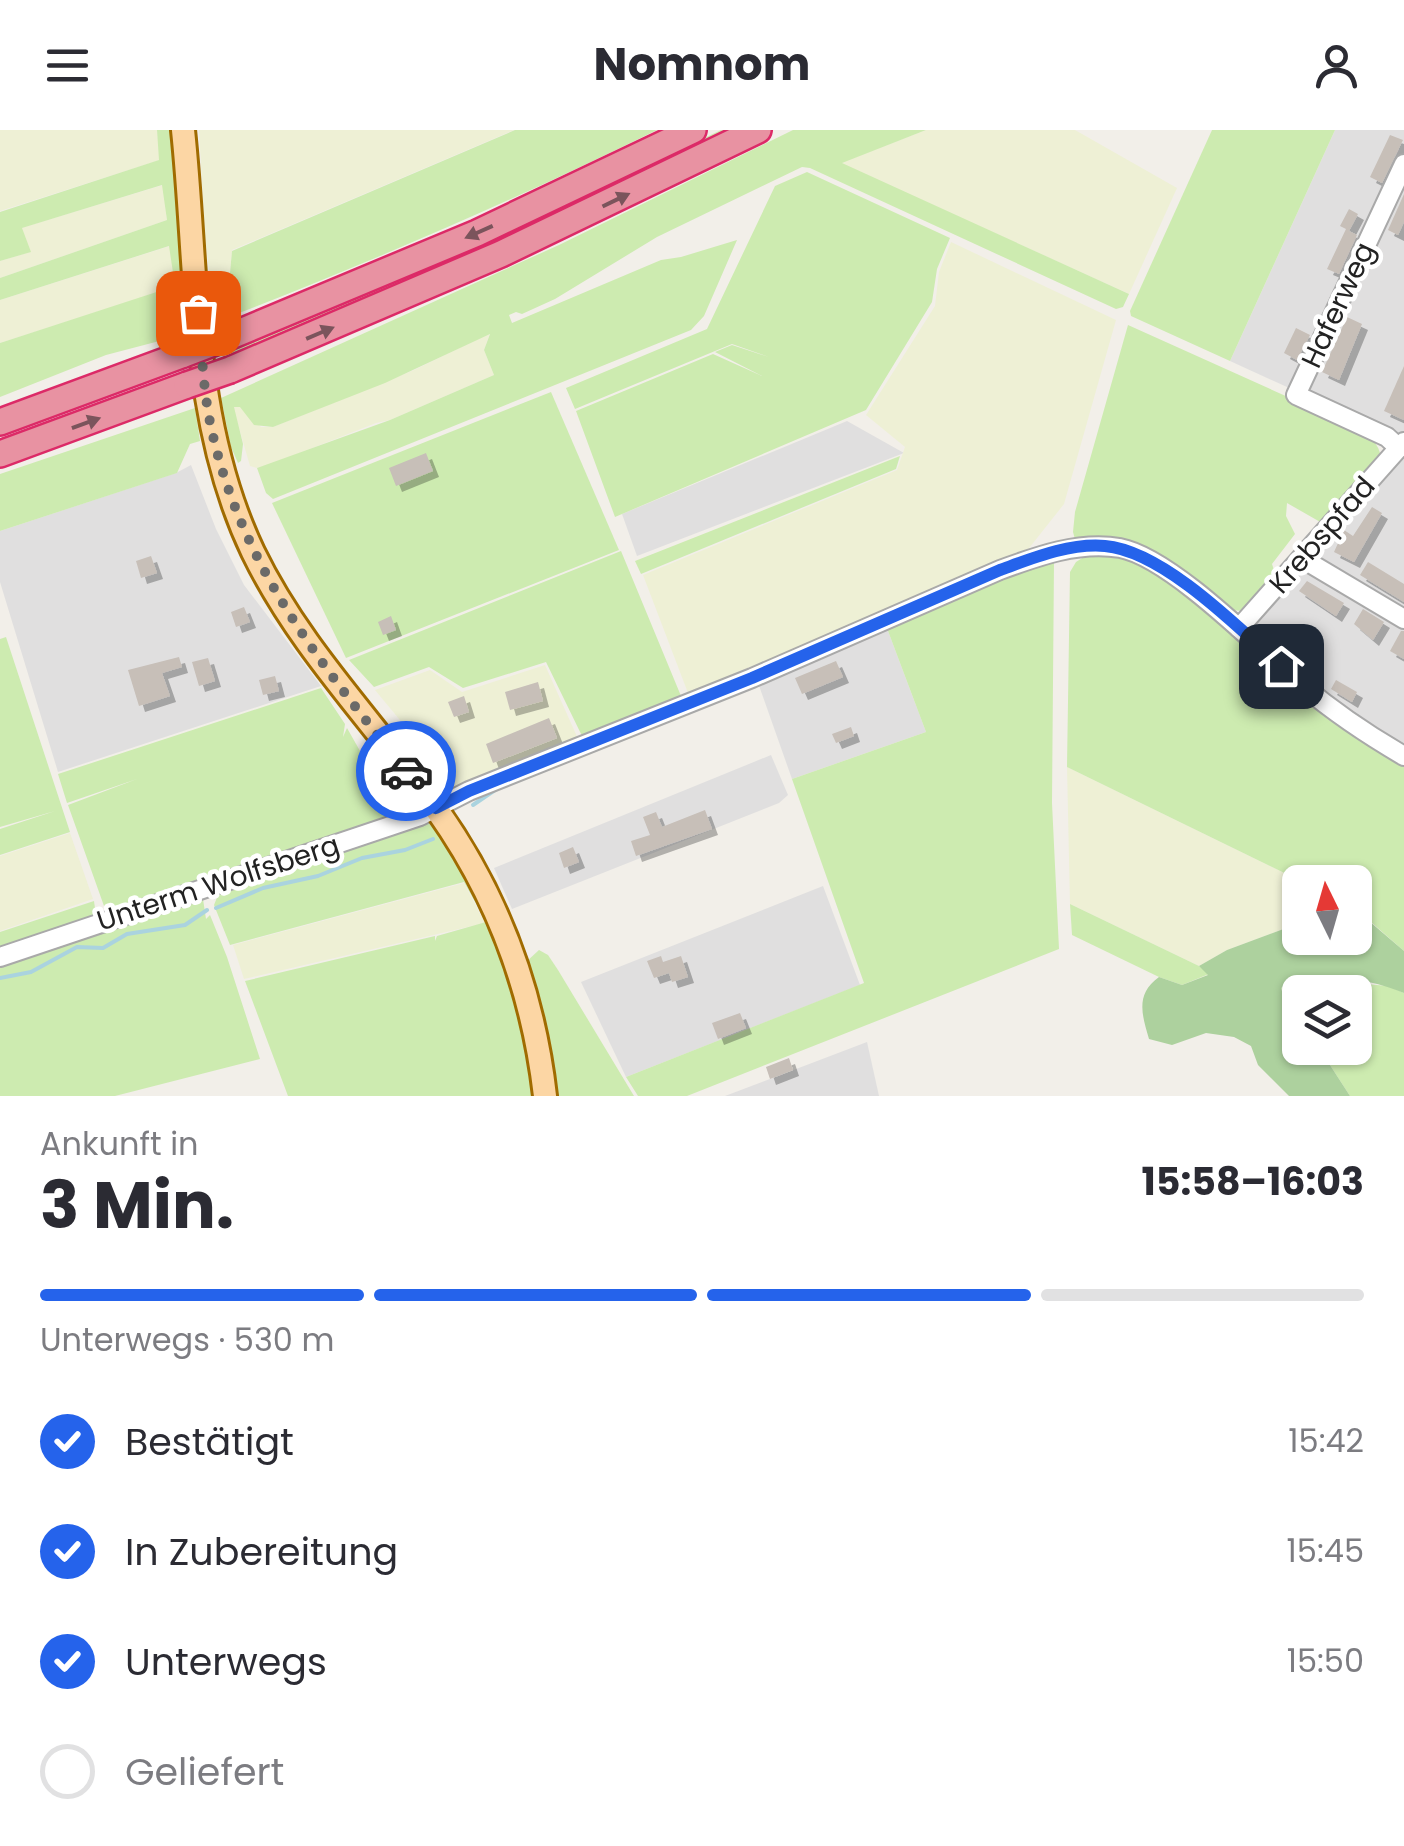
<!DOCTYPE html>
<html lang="de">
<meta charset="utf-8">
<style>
:root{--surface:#fff;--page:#f7f7f7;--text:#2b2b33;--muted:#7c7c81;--line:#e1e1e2;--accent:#2563eb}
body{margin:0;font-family:Poppins,sans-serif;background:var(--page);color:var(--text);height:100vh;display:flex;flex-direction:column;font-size:38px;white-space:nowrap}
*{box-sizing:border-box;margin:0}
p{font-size:32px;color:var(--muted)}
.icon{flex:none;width:55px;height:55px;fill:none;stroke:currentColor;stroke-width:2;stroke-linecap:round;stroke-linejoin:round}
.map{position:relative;height:966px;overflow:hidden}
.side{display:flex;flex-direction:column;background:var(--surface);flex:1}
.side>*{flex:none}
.needle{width:65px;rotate:355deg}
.fabs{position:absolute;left:1282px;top:735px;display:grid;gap:20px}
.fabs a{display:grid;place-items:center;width:90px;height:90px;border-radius:15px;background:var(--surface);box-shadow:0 2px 8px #0004;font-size:50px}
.pin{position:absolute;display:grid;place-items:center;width:85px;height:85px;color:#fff;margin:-42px;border-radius:20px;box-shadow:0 5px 15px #0006}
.courier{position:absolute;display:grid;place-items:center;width:100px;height:100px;margin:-50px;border:8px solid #2563eb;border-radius:50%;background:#fff;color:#222;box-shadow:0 2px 12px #0007}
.overview em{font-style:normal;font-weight:700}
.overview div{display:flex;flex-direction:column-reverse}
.overview{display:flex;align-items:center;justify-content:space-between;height:170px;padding:0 40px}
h1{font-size:65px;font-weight:700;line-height:75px}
.bar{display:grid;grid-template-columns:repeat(4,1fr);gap:15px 10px;align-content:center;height:120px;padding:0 40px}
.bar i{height:12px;border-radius:8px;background:var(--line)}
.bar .active{background:var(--accent)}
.bar p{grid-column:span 4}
ol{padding:0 40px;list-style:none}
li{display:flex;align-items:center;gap:30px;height:110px}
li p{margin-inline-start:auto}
li .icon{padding:10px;border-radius:50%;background:var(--accent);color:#fff;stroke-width:4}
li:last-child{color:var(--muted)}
li i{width:55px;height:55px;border:5px solid var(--line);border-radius:50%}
header{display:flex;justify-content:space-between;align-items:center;height:130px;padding:0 40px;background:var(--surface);font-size:45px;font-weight:700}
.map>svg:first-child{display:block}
</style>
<header><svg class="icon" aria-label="menu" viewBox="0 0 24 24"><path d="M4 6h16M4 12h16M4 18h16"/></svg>Nomnom<svg class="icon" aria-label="person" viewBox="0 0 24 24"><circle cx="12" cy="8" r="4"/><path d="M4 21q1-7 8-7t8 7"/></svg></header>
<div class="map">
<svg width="1404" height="966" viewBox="0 0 1404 966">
<defs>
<filter id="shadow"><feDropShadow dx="6" dy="6" stdDeviation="0" flood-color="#0004"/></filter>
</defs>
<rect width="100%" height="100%" fill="#f2efe9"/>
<g fill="#e0dfdf">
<path d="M1335 0H1404V305L1401 309 1230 231Z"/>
<path d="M847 291 904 323 637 426 622 384Z"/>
<path d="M1404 320V621L1356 592 1256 506 1253 494Z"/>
<path d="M191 335 216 399 244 455 321 556 58 642 0 452V401L176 343Z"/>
<path d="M885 493 926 602 792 649 756 547Z"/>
<path d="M771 625 788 665 779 673 512 779 494 738Z"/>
<path d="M823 756 860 855 626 947 581 852Z"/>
<path d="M867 912 879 966H725Z"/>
</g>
<g fill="#eef0d5">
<path d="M0 0H157L160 30 0 81Z"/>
<path d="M199 0H514L232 120 228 165 213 172 205 107Z"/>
<path d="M926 0H1075L1177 58 1129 164 840 33Z"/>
<path d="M163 55 167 90 0 148V131L30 122 21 98Z"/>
<path d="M951 112 1116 190 1064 374 1026 422 688 563 643 445 897 340 905 317 866 285 935 176 939 142Z"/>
<path d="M170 116 175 157 0 213V170Z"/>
<path d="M490 203 484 220 494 245 390 290 376 293 277 332 257 338 250 336 233 277 240 276 261 297H273L414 240Z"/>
<path d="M545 535 579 611 458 660 375 560 430 540 462 562Z"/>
<path d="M1067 637 1303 752H1300V793L1227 820 1199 836 1070 774Z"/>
<path d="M70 703 93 769 0 801V726Z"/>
<path d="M464 753 485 793 244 849 233 815Z"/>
</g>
<g fill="#cdebb0">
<path d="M157 0H174L187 198 167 206V209L106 225 0 267V213L175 156 169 116 0 170V148L167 90 162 55 22 98 31 122 0 131V82L159 30Z"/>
<path d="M515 0H657C519 68 378 129 234 185L232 181 215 188 213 172 228 165 232 121Z"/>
<path d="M721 0H730L456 130 232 226 230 220 455 127Z"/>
<path d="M793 0H926L842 33 1129 164 1123 177 1116 179 810 38 802 37 657 107 555 169 522 184 516 182 509 185 512 193 661 130 681 127 737 110 704 186 691 200 273 369 266 363 257 338 390 290 494 245 484 220 490 204 385 253 273 297 254 295 240 277H234L243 314 241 331 238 333 231 317 221 268 559 115Z"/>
<path d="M1212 0H1335L1230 231 1131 186 1130 181Z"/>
<path d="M807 42 950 108 937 139 932 172 866 280 615 387 576 281 713 224 762 246 715 222 732 215 769 227 732 214 575 279 566 258 707 199 775 56Z"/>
<path d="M1128 195 1348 294C1363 303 1379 309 1381 328L1322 393 1287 373 1286 386 1295 404 1272 434 1277 449 1245 481C1209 483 1182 440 1153 424 1138 415 1096 415 1076 413L1073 402 1075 382Z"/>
<path d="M551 262 619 420 346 528 272 373Z"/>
<path d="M195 278 200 311 190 314 177 343 0 401V344Z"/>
<path d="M900 326 896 339 641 444 635 431Z"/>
<path d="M621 421 681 566 678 570 583 608 546 532 463 558 429 537 374 557 349 530Z"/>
<path d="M1087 425 1140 429 1200 471 1404 634V821L1355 778V752H1303L1067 637 1070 442 1076 432Z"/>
<path d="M1054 431 1052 673 1059 819 687 966H638L626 947 864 853 792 649 926 602 885 493 1004 443Z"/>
<path d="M6 507 70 702 0 725V699L55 681 0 697V509Z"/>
<path d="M321 558 345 594 343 607 347 598 381 658 392 686 385 692 110 781 104 776 68 675 137 649 67 673 58 644Z"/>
<path d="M422 692 437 695 467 738 492 800 486 794 496 812 523 882 534 966H288L245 851 435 806V811L437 806 486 792 464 752 230 815 214 775 220 760Z"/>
<path d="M196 767 203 769 206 789 210 785 227 827 260 929 115 966H0V830Z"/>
<path d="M94 771 96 786 0 818V802Z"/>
<path d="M1070 774 1199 836 1209 844 1182 855 1159 847 1072 805Z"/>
<path d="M539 820 548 825 558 840 634 966H552L525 833Z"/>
<path d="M1299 848 1388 856 1404 863V966H1350L1319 918H1355V862H1300V891L1285 870 1281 858Z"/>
</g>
<path fill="#add19e" d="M1355 779 1404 821V863C1371 849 1313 839 1281 858L1285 870 1300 891V918H1319L1350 966H1289L1258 935 1251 916 1234 907 1206 903 1172 915 1149 909C1142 885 1135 864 1159 847L1182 855 1208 845 1199 836 1227 820 1300 793V808H1355Z"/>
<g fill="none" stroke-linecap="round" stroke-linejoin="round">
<g stroke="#aad3df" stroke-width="4">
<path d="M473 675 498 658"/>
<path d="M216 778 263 758 318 746 362 728 405 720 433 709"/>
<path d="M0 848 31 842 77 817 103 818 127 804 185 795 207 780"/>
</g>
</g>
<g fill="#c7bfb8" filter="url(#shadow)">
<path d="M1390 5 1403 10 1382 53 1370 47Z"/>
<path d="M1404 64V92L1398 105 1388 100Z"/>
<path d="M1349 79 1358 84 1349 101 1357 105 1339 144 1327 139 1346 99 1340 96Z"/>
<path d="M1347 187 1362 194 1339 250 1322 242Z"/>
<path d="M1296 198 1310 205 1297 230 1284 223Z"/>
<path d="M1404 236V290L1384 281Z"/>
<path d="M426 323 433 341 396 356 389 338Z"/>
<path d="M1372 377 1382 383 1354 432 1334 422 1344 400 1353 406Z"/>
<path d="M151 426 157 443 141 448 136 431Z"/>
<path d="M1368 432 1404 454V472L1360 445Z"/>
<path d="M1307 451 1344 473 1336 486 1299 461Z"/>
<path d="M244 477 250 492 236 497 231 482Z"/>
<path d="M1363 479 1384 492 1373 510 1354 494Z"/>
<path d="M391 486 396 500 383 505 378 492Z"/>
<path d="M1401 501H1404V529L1390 521Z"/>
<path d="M179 527 182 537 162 543 170 566 139 576 128 540Z"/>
<path d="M208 528 215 551 199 556 192 532Z"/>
<path d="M836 531 843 547 802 564 795 548Z"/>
<path d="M275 546 279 561 263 565 259 550Z"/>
<path d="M1336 550 1357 562 1352 572 1331 559Z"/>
<path d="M538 552 543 571 510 580 505 562Z"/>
<path d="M464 566 469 582 454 587 448 572Z"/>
<path d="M549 588 557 608 493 633 486 614Z"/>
<path d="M851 597 854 606 836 613 832 604Z"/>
<path d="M705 680 712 699 636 726 631 711 650 705 643 687 656 682 662 697Z"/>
<path d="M573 717 579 732 564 738 559 723Z"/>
<path d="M661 826 663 832 681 826 688 847 672 852 669 843 654 848 647 831Z"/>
<path d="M740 883 746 898 718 909 712 893Z"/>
<path d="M789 928 793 940 770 949 766 937Z"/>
</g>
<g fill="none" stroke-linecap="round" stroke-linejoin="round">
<defs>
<g id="minor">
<path d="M1399 318 1387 307 1296 265 1404 34"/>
<path d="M1303 429 1404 489"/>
<path d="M1239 498 1404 312"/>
<path d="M0 827 420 686 469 661 752 548 1000 440C1038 426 1079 411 1120 418 1172 428 1261 520 1303 556 1335 583 1368 605 1404 626"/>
</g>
<path id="major" d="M183 0C198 142 190 290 253 422 300 519 375 593 437 680 498 766 533 861 545 966"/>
<g id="highway">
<path d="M226 208 477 103 693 0"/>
<path d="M230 240 501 124 758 0"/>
<path d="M0 292 184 224"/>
<path d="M0 324 187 255"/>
</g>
</defs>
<use href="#minor" stroke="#a9a9a9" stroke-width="22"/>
<use href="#major" stroke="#a06b00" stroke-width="28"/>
<use href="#highway" stroke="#dc2a67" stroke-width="30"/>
<use href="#minor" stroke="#fff" stroke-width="18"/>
<use href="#major" stroke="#fcd6a4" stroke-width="22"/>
<use href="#highway" stroke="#e892a2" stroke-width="25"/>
<defs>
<g id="highway-bridge">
<path d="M184 224 226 208"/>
<path d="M187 255 230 240"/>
</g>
</defs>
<use href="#highway-bridge" stroke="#dc2a67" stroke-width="30" stroke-linecap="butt"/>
<use href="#highway-bridge" stroke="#e892a2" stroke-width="25"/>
</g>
<defs><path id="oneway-solid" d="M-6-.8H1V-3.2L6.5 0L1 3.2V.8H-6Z" transform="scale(2.5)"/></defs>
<g fill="#7b545c">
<use href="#oneway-solid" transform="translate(616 70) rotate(-26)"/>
<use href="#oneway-solid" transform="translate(479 102) rotate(156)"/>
<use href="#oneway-solid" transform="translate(320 203) rotate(-23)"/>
<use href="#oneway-solid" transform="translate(86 293) rotate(-20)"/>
</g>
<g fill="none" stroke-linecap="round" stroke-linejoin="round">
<path stroke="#6b6a68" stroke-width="10" stroke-dasharray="0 18" d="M198 183C202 221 203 260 211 297 241 436 320 533 406 641"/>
<path stroke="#2563eb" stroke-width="12" d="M406 641 436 678 469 661 752 548 1000 440C1033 428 1069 413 1105 416 1163 421 1238 497 1281 536"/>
</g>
<g text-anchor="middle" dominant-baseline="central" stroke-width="9" stroke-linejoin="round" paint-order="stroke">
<g font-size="28" fill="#222" stroke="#fff">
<text transform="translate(1338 175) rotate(-65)">Haferweg</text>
<text transform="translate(1322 405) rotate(-49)">Krebspfad</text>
<text transform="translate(218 753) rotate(-18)">Unterm Wolfsberg</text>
</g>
</g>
</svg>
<div class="fabs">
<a><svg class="needle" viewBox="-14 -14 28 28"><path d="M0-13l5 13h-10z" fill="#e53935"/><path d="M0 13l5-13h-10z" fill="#7c7c81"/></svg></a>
<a><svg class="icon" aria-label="layers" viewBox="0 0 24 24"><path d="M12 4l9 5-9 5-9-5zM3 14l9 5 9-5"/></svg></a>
</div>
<div class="pin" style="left:198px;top:183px;background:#ea580c"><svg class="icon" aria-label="bag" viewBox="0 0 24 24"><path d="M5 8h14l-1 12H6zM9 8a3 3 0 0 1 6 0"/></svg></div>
<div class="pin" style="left:1281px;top:536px;background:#1f2937"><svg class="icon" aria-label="home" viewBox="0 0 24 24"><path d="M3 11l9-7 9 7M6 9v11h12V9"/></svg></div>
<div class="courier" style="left:406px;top:641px"><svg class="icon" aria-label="car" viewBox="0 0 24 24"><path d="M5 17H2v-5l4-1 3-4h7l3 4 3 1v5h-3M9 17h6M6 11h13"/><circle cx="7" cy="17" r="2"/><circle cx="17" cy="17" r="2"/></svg></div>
</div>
<section class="side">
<div class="overview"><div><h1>3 Min.</h1><p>Ankunft in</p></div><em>15:58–16:03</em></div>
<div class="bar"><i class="active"></i><i class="active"></i><i class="active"></i><i></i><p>Unterwegs · 530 m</p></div>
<ol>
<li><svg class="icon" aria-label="check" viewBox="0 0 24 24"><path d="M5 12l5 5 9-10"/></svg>Bestätigt<p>15:42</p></li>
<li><svg class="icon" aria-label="check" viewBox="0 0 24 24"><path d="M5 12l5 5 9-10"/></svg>In Zubereitung<p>15:45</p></li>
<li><svg class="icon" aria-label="check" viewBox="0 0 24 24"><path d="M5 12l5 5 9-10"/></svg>Unterwegs<p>15:50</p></li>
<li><i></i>Geliefert</li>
</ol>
</section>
